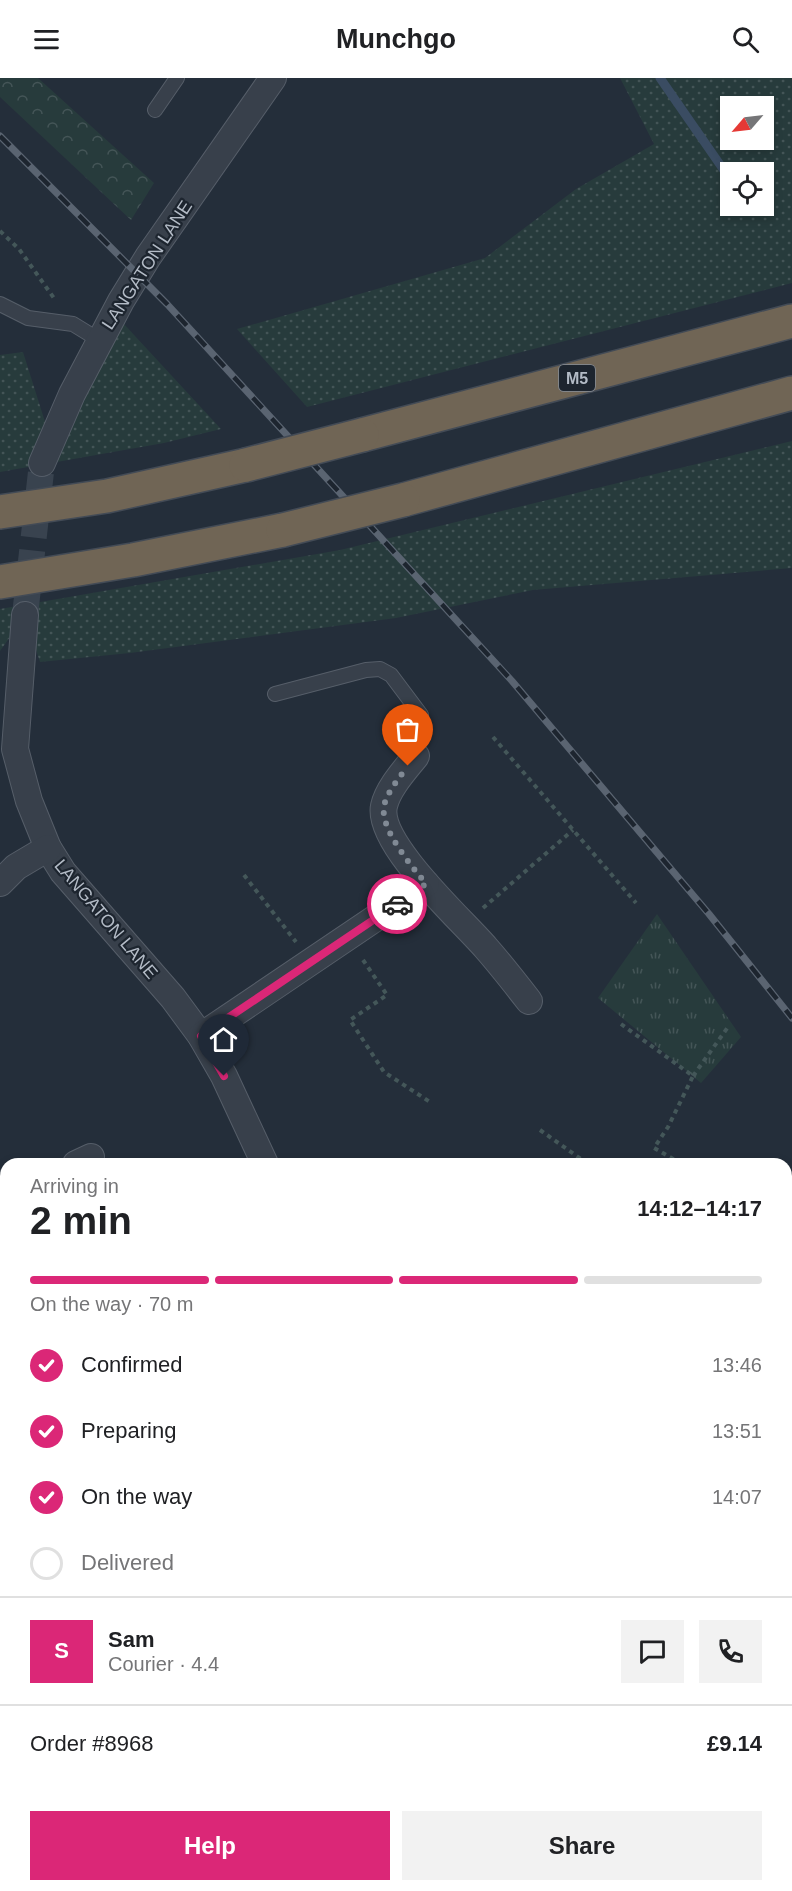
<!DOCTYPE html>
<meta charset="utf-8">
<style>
:root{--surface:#fff;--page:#f2f2f2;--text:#202124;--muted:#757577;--line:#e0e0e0;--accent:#db2777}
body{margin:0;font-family:Arial,sans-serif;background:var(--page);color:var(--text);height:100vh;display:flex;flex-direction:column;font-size:22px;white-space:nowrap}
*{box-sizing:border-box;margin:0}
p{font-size:20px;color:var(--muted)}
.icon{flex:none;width:33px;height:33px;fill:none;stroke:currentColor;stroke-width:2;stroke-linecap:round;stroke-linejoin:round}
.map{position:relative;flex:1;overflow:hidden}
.drawer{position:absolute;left:0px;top:1080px;width:792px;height:734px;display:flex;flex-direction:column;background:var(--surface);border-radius:18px 18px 0 0;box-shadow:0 3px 9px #0003}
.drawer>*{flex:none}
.needle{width:39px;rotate:242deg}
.fabs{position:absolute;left:720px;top:18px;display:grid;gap:12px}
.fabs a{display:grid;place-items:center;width:54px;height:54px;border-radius:0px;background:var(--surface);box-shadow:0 3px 9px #0003;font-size:30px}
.pin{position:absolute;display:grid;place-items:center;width:51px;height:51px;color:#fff;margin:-62px -26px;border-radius:50% 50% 50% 0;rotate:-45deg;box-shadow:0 0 6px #0007}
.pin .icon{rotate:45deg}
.courier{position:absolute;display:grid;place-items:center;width:60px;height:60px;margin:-30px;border:4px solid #db2777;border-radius:50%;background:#fff;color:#222;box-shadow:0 2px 8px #0007}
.headline em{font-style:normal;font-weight:700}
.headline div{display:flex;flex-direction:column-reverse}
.headline{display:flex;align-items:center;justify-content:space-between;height:102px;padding:0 30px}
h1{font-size:39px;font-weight:700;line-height:45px}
.bar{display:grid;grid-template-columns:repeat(4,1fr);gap:9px 6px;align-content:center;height:72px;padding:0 30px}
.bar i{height:8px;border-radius:4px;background:var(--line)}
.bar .selected{background:var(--accent)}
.bar p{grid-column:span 4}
.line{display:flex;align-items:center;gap:15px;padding:0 30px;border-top:2px solid var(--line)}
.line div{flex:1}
.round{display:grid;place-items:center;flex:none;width:63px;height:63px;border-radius:0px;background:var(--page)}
ol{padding:0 30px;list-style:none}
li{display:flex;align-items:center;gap:18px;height:66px}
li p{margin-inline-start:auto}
li .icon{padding:6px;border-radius:50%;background:var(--accent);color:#fff;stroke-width:4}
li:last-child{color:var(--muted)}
li i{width:33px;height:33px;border:3px solid var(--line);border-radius:50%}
.cta{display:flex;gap:12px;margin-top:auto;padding:12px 30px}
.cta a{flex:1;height:69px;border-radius:0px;background:var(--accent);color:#fff;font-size:24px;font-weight:700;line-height:69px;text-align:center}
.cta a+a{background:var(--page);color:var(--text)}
header{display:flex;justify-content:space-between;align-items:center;height:78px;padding:0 30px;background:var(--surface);font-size:27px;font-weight:700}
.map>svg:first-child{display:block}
</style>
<header><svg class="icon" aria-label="menu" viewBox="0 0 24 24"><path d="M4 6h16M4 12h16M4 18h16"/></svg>Munchgo<svg class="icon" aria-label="search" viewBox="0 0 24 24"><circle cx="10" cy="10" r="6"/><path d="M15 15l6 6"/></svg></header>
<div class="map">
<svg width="792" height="1813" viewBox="0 0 792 1813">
<defs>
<pattern id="grass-dots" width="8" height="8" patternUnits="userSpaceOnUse" patternTransform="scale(1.5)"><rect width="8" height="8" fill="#273b3c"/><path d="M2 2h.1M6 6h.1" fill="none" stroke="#445557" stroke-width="1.8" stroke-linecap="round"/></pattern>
<pattern id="forest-crowns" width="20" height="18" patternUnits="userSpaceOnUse" patternTransform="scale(1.5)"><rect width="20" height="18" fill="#273b3c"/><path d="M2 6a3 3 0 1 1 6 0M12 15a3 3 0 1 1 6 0" fill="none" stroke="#445557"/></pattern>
<pattern id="park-tufts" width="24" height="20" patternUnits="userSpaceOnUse" patternTransform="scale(1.5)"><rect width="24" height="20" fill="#273b3c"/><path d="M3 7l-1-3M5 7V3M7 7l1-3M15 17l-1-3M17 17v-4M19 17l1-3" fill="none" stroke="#445557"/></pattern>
</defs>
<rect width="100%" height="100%" fill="#242e3a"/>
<g fill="url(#grass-dots)" fill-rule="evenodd">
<path d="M620 0H792V205L307 329 237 251 485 180 576 111 654 66ZM764 28V62H730V28ZM764 94V128H730V94Z"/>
<path d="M123 245 221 351 164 365 0 394V277L23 274 46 347Z"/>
<path d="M792 363V490L533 512 396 540 130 575 40 584 25 538 0 573V531L340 472Z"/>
</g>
<path fill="url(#forest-crowns)" d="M0 0H38L154 105 131 142 0 19Z"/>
<path fill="url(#park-tufts)" d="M657 836 741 959 701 1005 598 920Z"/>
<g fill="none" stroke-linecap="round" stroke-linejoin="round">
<path stroke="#3a4c62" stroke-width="9" d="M660 0 730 101"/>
<path stroke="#39434f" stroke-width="26" stroke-dasharray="26 13" stroke-linecap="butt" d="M25 537 42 385"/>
<defs>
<g id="service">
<path d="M155 32 177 0"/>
<path d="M0 226 28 240 73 246 99 262"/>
<path d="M275 616 366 592 380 591 391 597 421 637 422 649 416 678"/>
<path d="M777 1808 789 1813"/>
</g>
<g id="minor">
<path d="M42 385 72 316 121 223 148 179 273 0"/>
<path d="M25 537 15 671 29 723 48 770 63 794 173 920 201 958 224 998 265 1086"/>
<path d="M416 678C405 692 388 710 384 728 376 765 462 842 486 870 501 887 515 905 529 923"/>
<path d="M0 805 16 789 48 770"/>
<path d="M201 958 426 806"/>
<path d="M76 1086 91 1079"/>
<path d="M0 1106 6 1105"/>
<path d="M786 1135 792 1127"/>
<path d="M786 1156 788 1190 786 1207"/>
<path d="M786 1616 792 1617"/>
<path d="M130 1813 133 1808"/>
<path d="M738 1813 739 1808"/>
</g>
<g id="motorway">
<path d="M362 357 792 243"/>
<path d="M403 422 792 315"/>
<path d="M0 434 107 418 246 387"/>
<path d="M0 504 133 482 283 452"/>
</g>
</defs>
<use href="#service" stroke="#565e69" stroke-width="16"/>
<use href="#minor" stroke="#565e69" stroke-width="28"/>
<use href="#motorway" stroke="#434b56" stroke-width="36"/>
<g stroke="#445759" stroke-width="4" stroke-dasharray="4.5 4.5" stroke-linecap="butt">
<path d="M0 153 19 171 56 223"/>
<path d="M493 659 636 825"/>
<path d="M244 797 296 864"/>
<path d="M483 830 573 752"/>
<path d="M363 882 387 917 350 942 384 994 430 1024"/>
<path d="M621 946 693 998 668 1049 654 1070 682 1086"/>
<path d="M693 998 728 949"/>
<path d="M540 1052 588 1086"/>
<path d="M786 1363 792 1356"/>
</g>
<use href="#service" stroke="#38404b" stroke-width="14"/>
<use href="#minor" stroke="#38404b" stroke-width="26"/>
<use href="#motorway" stroke="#706555" stroke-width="33"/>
<defs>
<path id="rail" d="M0 58 167 226 512 603 709 836 792 940"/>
</defs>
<use href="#rail" stroke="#5a6471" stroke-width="7"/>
<use href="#rail" stroke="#1d252f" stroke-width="4.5" stroke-dasharray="14" stroke-linecap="butt"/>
<defs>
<g id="motorway-bridge">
<path d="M246 387 362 357"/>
<path d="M283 452 403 422"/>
</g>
</defs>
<use href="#motorway-bridge" stroke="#434b56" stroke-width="36" stroke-linecap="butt"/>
<use href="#motorway-bridge" stroke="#706555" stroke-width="33"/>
</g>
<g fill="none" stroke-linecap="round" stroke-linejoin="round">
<path stroke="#818a95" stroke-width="6" stroke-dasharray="0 10.8" d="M397 826 426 806C412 788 380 752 384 728 387 714 400 699 408 688"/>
<path stroke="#db2777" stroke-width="8" d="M224 998 201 958 397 826"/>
</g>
<g text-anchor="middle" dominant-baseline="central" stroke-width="4.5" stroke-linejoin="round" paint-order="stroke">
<rect fill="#1d252f" stroke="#868e99" stroke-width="1.5" x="559" y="287" width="36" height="26" rx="4.5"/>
<g font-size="16" font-weight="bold" fill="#b3bbc6">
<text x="577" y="300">M5</text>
</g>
<g font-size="18" fill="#b3bbc6" stroke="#1d252f">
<text transform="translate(147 187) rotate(-57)">LANGATON LANE</text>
<text transform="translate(106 841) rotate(50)">LANGATON LANE</text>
</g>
</g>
</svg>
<div class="fabs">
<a><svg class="needle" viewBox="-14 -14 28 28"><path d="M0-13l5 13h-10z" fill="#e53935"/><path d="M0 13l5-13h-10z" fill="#757577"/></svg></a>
<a><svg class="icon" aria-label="locate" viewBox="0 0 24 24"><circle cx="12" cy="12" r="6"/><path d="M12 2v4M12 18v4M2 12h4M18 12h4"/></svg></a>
</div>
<div class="pin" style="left:408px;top:688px;background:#ea580c"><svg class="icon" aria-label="bag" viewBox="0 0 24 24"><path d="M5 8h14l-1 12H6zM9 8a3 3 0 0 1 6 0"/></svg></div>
<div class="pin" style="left:224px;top:998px;background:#1f2937"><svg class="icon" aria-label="home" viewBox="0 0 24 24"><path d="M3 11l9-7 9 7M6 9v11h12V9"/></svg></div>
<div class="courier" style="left:397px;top:826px"><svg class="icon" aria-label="car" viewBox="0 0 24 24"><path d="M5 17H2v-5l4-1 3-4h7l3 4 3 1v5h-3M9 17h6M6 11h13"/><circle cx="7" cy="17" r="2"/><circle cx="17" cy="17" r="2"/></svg></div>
<section class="drawer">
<div class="headline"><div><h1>2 min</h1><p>Arriving in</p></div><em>14:12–14:17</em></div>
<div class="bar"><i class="selected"></i><i class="selected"></i><i class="selected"></i><i></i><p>On the way · 70 m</p></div>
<ol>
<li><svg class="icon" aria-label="check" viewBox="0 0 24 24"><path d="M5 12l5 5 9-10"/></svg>Confirmed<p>13:46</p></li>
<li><svg class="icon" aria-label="check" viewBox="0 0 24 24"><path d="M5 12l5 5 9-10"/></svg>Preparing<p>13:51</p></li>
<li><svg class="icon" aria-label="check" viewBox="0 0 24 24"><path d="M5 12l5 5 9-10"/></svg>On the way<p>14:07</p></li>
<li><i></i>Delivered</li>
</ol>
<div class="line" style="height:108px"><b class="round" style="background:var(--accent);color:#fff">S</b><div><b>Sam</b><p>Courier · 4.4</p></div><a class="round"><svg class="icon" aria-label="chat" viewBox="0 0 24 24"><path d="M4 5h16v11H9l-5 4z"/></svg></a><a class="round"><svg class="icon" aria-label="phone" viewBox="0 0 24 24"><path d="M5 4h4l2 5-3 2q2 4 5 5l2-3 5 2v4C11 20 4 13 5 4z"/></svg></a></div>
<div class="line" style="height:78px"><div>Order #8968</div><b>£9.14</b></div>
<div class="cta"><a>Help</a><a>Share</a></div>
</section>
</div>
